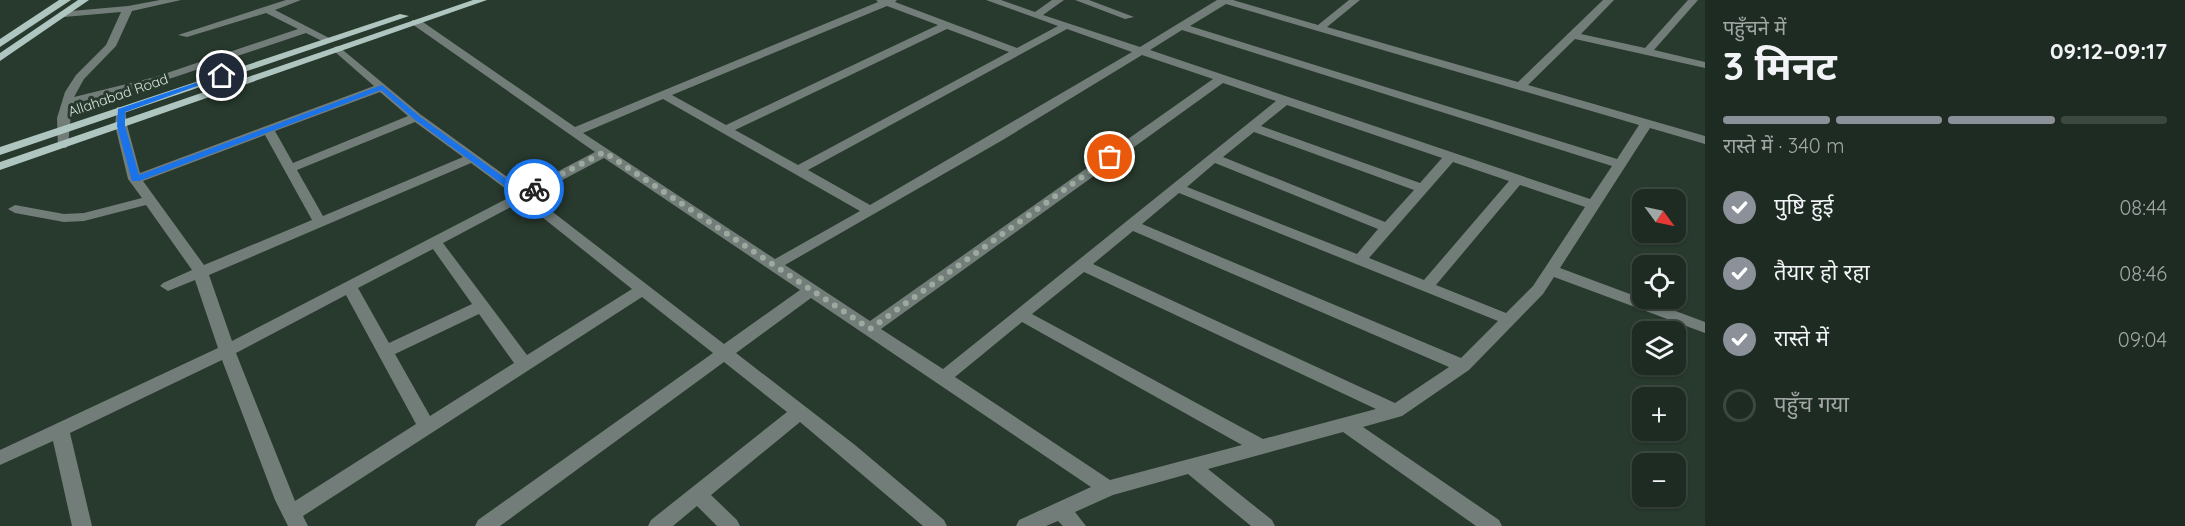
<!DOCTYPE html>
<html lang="hi">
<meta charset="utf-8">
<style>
:root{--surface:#1e2b22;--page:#26332a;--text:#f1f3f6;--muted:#a1a7a5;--line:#3c4740;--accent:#8c9099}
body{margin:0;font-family:Quicksand,"Noto Sans Devanagari",sans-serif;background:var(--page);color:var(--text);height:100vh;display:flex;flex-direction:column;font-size:22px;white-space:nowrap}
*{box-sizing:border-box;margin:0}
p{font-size:20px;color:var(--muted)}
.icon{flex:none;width:33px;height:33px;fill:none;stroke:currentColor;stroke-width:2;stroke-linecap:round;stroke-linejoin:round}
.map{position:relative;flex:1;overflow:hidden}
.sheet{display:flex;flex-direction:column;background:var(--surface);width:480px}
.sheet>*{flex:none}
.needle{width:39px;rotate:123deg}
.buttons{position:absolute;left:1632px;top:189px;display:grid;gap:12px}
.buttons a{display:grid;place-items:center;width:54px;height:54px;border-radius:12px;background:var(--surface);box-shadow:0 2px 4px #0004,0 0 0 2px var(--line);font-size:30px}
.pin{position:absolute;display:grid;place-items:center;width:51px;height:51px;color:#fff;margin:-26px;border:3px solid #fff;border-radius:50%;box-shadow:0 2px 6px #0007}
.courier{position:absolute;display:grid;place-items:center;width:60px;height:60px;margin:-30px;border:4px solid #1a73e8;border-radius:50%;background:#fff;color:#222;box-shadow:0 2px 8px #0007}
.overview em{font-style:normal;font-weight:700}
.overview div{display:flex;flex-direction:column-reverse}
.overview{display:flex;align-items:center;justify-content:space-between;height:102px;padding:0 18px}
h1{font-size:39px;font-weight:700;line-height:45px}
.bar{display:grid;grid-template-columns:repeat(4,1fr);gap:9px 6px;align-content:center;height:72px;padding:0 18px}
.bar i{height:8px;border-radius:4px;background:var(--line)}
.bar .on{background:var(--accent)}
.bar p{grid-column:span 4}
ol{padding:0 18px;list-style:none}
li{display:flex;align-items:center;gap:18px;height:66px}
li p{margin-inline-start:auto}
li .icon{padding:6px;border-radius:50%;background:var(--accent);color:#fff;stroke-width:4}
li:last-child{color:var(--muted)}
li i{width:33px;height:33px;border:3px solid var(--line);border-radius:50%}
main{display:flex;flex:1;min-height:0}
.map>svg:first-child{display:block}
</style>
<main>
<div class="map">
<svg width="1705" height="526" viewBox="0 0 1705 526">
<rect width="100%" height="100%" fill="#28392d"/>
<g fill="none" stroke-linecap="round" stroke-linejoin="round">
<g fill="#727d7a" fill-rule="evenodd">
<path d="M160 0H181L132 11 116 46 84 79 74 97 155 77 298 29 266 13 187 37 178 35 286 0H301L275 10 333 40 324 42 306 33 163 81 72 104 68 145 66 148H58L57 118 65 92 76 75 106 45 121 12 64 17 60 16V12L128 6Z"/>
<path d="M876 0H897L895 2 1017 48 1058 26 986 0H1001L1035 12 1052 0H1064L1043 15 1140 47 1217 0H1233L1318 25 1349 0H1360L1327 27 1518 82 1603 0H1614L1581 34 1645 48 1688 0H1698L1654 50 1705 62V68L1575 39 1528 85 1705 136V144L1650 128 1560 268 1705 322V333L1554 277 1543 294 1469 370 1402 416 1363 427 1499 520 1502 526H1476L1343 432 1208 469 1272 520 1275 526H1251L1188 474 1113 495 1075 512 1086 526H1063L1058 521 1046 526H1016L1019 520 1091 487 811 298 736 353 855 445 944 520 947 526H923L800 422 711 495 737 520 740 526H717L697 506 673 526H648L651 520 787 412 724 362 500 526H475L478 520 713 353 642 297 303 516 308 526H288L275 500 222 360 70 433 92 526H72L53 441 0 465V450L218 348 195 280 168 291 160 286 163 283 192 270 146 205 84 221 64 222 15 213 8 209 15 205 64 214 84 213 142 198 128 179 115 125 117 107H125L127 125 140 173 374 86 334 51V47L338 46 420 114 524 189 595 152 412 24V20H420L575 127 878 2ZM1226 4 1639 125 1617 159 1190 26ZM887 6 938 25 726 125 672 95ZM947 29 1009 52 798 165 735 130ZM1067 29 1132 52 870 205 808 170ZM1182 30 1612 166 1590 199 1150 50ZM1142 55 1213 79 870 321 785 265 1001 141ZM1223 83 1276 101 943 369 881 329ZM380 92 408 116 293 163 275 131ZM663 99 860 211 775 259 583 133ZM1287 105 1442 158 1420 183 1261 126ZM415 122 463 157 323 216 297 170ZM1254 132 1414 190 1385 222 1223 157ZM265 135 312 220 204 265 143 181ZM604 158 800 290 724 344 532 196ZM1453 162 1509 181 1424 280 1369 258ZM471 163 514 195 232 341 209 275ZM1215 163 1378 229 1357 254 1187 187ZM1520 185 1585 207 1533 286 1506 313 1436 285ZM1179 193 1498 321 1461 358 1142 224ZM522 201 632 289 527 355 443 243ZM1133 231 1449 367 1395 403 1093 264ZM433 249 472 304 389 343 358 288ZM1084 272 1376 409 1263 439 1032 314ZM346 295 416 424 295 501 236 353ZM479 314 514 363 430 416 395 354ZM1022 322 1242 445 1110 480 955 377Z"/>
<path d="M1075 0H1089L1134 17 1125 19Z"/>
</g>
<g fill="#aec5c0" fill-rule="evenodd">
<path d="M59 0H71L0 47V39Z"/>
<path d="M78 0H89L0 61V53Z"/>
<path d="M473 0H487L0 170V162Z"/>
<path d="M400 14 409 16 0 155V147Z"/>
</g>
</g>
<path fill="#1a73e8" d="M219 75 225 76 125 112V126L139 175 382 85 419 116 524 192 534 187 539 189 526 197H520L414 119 381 90 139 181H132L117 126 118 109Z"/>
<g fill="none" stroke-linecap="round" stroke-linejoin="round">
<path stroke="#9ca99f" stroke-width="6" stroke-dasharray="0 10.8" d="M534 189 604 152 870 329 1110 157"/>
</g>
<g text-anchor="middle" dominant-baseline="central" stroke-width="6" stroke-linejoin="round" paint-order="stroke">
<g font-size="14" fill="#dae5dd" stroke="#28392d">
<text transform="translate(118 95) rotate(-19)">Allahabad Road</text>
</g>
</g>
</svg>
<div class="buttons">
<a><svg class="needle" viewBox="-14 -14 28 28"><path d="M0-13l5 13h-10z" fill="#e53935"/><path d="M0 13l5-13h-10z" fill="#a1a7a5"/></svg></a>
<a><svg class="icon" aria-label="locate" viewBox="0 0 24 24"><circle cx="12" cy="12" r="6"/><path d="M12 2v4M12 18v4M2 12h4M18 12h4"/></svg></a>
<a><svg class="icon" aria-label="layers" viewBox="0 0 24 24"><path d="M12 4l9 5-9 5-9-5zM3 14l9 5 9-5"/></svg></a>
<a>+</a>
<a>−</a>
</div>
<div class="pin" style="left:1110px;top:157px;background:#ea580c"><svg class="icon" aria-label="bag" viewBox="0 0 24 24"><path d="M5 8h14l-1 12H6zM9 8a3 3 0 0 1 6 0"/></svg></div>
<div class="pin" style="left:222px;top:76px;background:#1f2937"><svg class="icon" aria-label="home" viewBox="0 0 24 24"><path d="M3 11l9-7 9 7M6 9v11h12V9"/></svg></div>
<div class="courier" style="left:534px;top:189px"><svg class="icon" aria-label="bike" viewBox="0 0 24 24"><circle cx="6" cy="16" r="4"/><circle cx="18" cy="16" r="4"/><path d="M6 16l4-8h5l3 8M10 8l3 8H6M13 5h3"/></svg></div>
</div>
<section class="sheet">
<div class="overview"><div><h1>3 मिनट</h1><p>पहुँचने में</p></div><em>09:12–09:17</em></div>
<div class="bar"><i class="on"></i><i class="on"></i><i class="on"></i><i></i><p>रास्ते में · 340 m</p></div>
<ol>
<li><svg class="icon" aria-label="check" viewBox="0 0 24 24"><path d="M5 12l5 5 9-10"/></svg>पुष्टि हुई<p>08:44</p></li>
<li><svg class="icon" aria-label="check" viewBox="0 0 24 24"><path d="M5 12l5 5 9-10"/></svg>तैयार हो रहा<p>08:46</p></li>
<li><svg class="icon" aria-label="check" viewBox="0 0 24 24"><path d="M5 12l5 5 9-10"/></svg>रास्ते में<p>09:04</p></li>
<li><i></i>पहुँच गया</li>
</ol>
</section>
</main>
